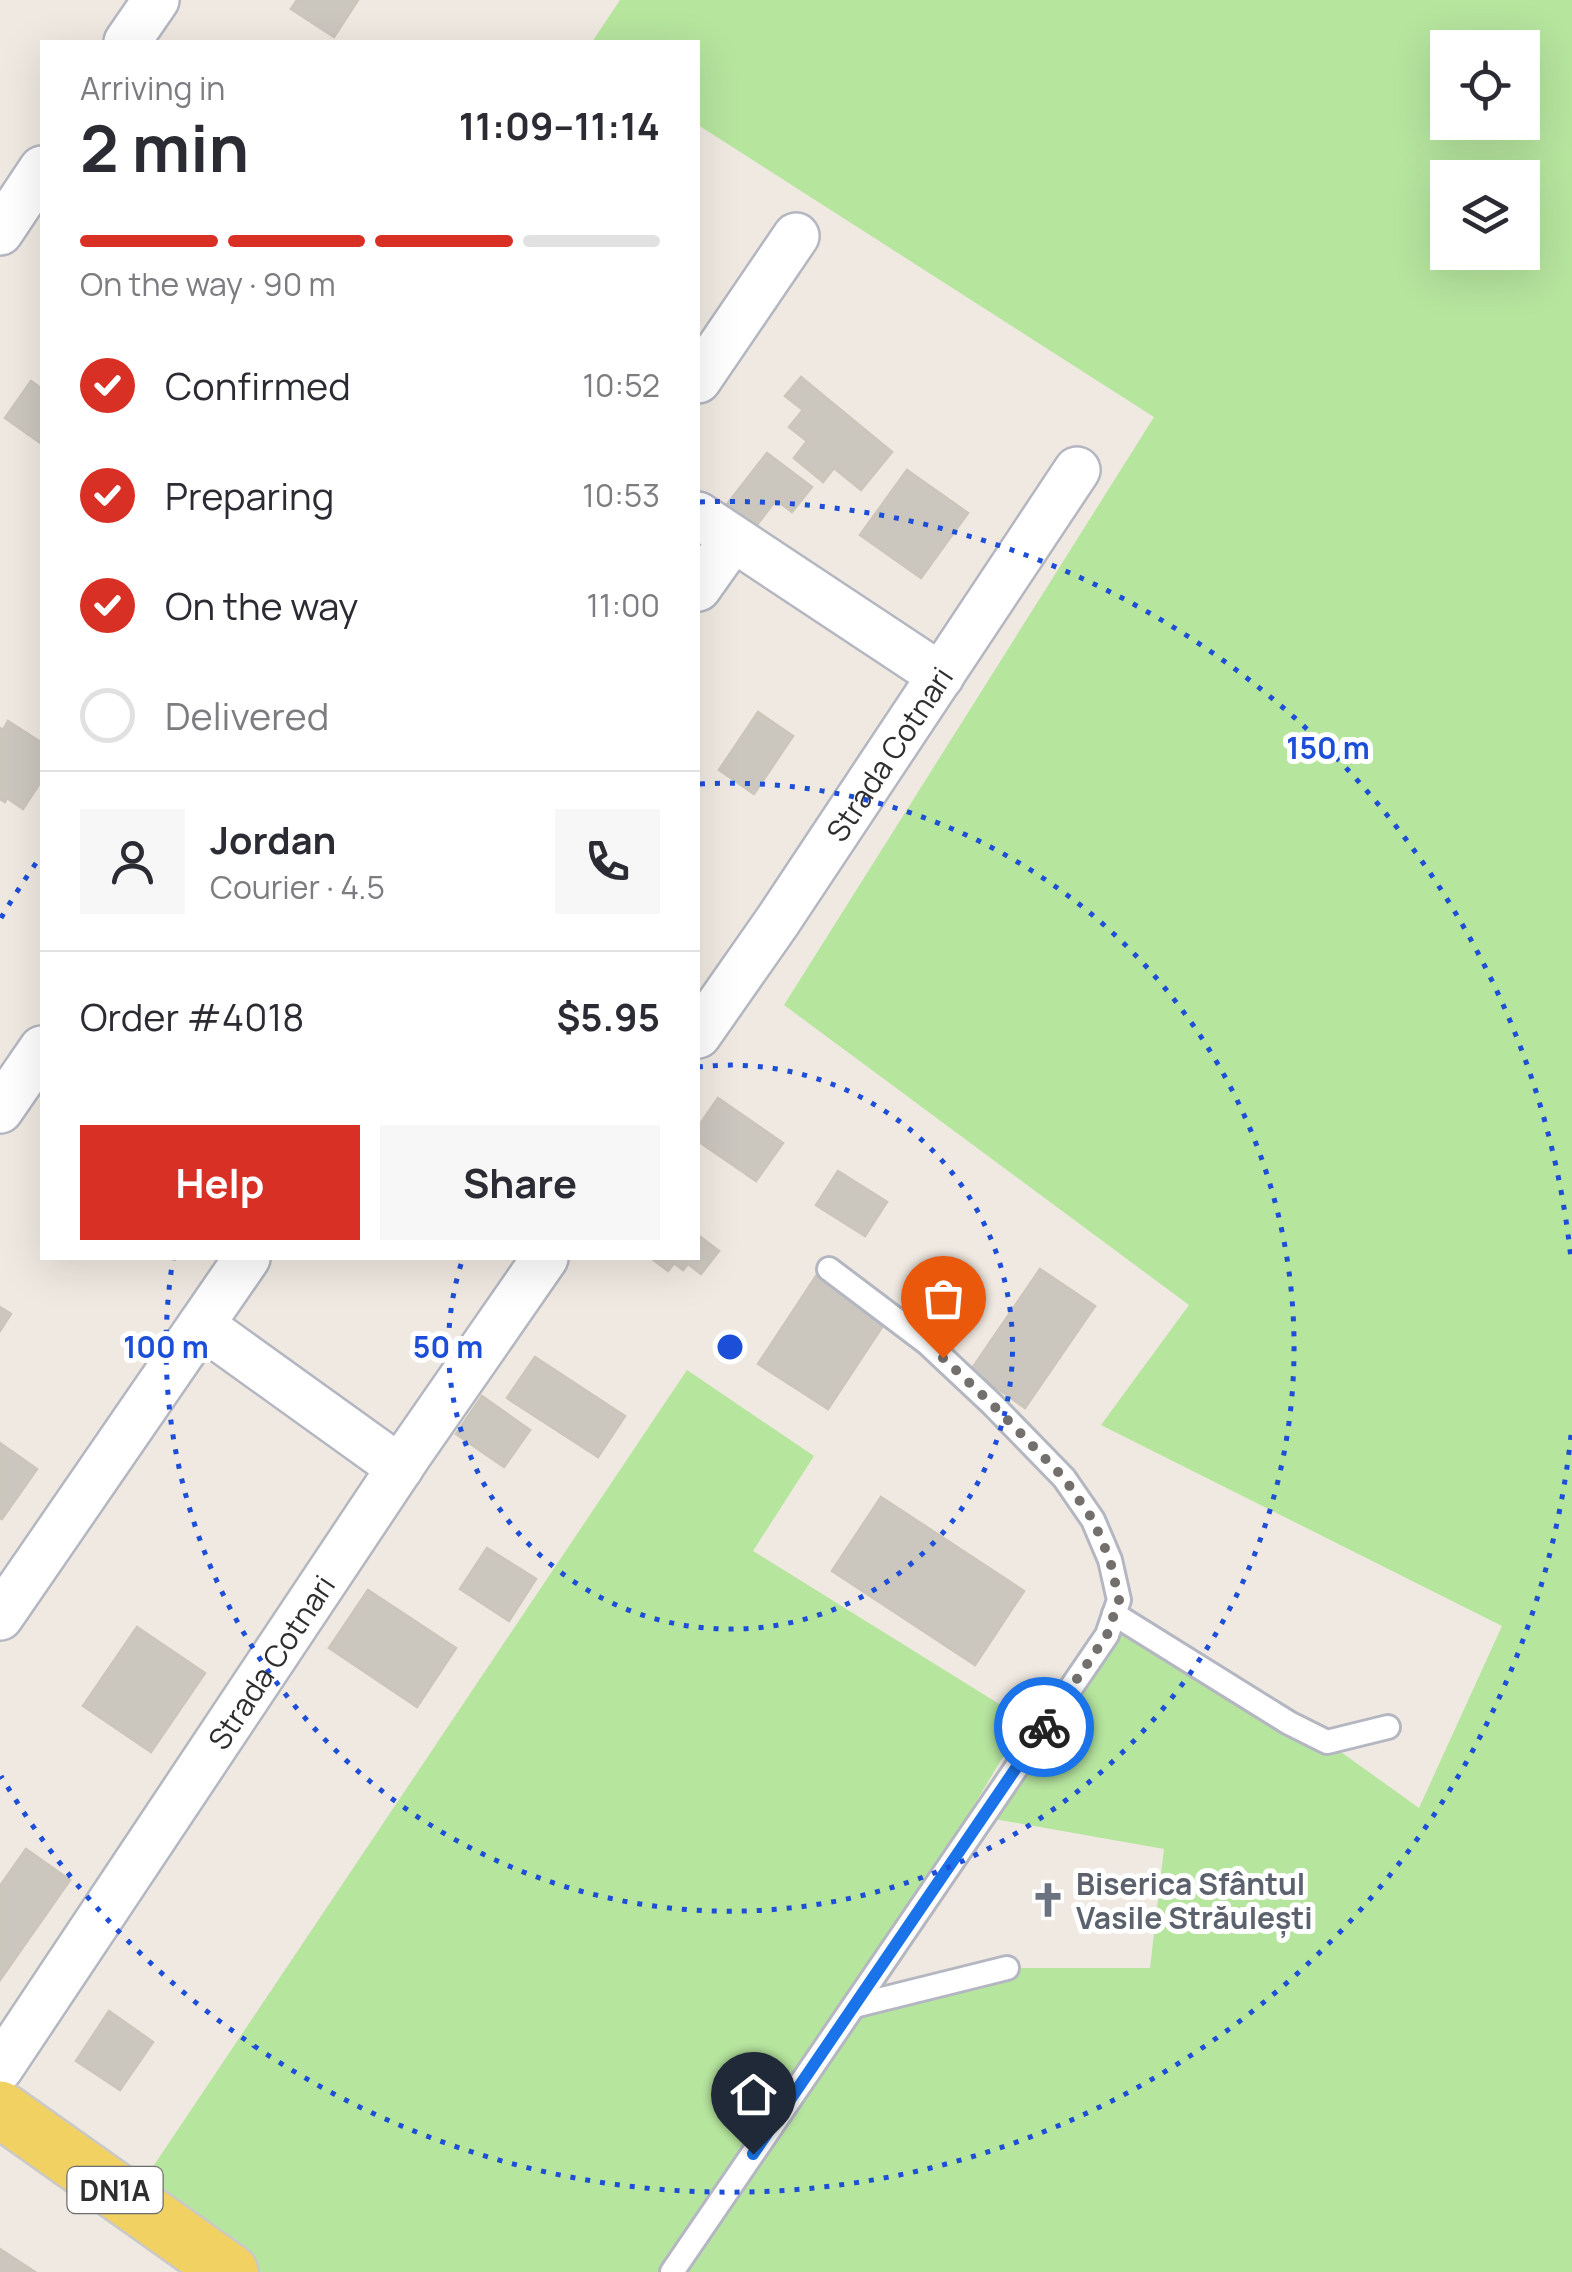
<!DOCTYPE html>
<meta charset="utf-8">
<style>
:root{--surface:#fff;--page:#f7f7f7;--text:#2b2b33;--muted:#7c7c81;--line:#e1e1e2;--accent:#d93025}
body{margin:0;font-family:Manrope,sans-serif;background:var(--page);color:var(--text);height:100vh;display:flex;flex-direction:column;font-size:38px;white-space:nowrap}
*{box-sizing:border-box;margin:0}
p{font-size:32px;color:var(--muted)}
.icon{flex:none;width:55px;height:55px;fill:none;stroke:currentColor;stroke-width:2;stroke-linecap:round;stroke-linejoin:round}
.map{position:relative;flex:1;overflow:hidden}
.panel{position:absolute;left:40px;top:40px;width:660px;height:1220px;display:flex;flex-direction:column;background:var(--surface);border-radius:0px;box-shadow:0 10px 40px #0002}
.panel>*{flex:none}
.controls{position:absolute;left:1430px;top:30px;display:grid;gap:20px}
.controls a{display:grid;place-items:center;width:110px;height:110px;border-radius:0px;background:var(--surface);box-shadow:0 10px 40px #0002;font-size:50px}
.pin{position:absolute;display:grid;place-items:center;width:85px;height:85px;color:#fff;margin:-102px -42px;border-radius:50% 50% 50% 0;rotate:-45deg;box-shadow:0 0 10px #0007}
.pin .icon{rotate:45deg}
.courier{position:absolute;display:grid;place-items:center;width:100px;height:100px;margin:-50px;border:8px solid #1a73e8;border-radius:50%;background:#fff;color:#222;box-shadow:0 2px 12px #0007}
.summary em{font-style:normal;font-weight:700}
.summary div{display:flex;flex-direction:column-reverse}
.summary{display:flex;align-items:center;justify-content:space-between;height:170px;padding:0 40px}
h1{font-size:65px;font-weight:700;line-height:75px}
.bar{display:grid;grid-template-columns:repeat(4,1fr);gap:15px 10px;align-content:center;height:120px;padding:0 40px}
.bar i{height:12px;border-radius:8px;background:var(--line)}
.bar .active{background:var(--accent)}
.bar p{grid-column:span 4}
.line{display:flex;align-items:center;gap:25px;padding:0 40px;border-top:2px solid var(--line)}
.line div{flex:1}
.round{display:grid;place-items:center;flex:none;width:105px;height:105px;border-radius:0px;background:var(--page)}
ol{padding:0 40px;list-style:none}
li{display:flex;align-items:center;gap:30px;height:110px}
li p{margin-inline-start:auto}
li .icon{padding:10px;border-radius:50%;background:var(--accent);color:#fff;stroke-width:4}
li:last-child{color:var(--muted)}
li i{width:55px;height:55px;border:5px solid var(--line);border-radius:50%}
.action{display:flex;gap:20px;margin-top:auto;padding:20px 40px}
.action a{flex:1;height:115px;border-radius:0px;background:var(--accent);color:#fff;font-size:40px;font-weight:700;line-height:115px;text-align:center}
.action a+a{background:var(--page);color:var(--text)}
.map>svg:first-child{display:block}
</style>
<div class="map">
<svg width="1572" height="2272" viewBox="0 0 1572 2272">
<rect width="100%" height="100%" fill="#efe9e1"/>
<path fill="#b6e59e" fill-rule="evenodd" d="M620 0H1572V2272H230L130 2201 687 1370 814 1456 753 1551 1025 1720 855 2004 1007 1968H1150L1164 1849 983 1817 1114 1614 1327 1742 1419 1808 1502 1626 1101 1425 1189 1305 784 1005 1154 417 698 125V42H592ZM1448 48H1522V122H1448ZM1448 178H1522V252H1448Z"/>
<g fill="#cbc7bf" stroke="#cbc5ba" stroke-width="2.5">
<path d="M297 0H358L334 37 291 9Z"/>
<path d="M801 377 892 452 861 490 834 468 823 482 794 458 807 441 789 427 803 410 785 396Z"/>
<path d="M31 381 42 389V444L5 418Z"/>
<path d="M767 453 812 487 792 512 776 500 753 530 724 508Z"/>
<path d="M907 470 968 513 921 578 860 535Z"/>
<path d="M758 712 793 736 754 794 719 770Z"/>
<path d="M8 721 42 743V780L23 809 7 798 5 802 0 799V728L3 730Z"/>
<path d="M718 1098 783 1143 756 1181 698 1141V1127Z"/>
<path d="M838 1171 887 1202 865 1236 816 1205Z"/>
<path d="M698 1235 719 1251 701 1274 688 1264 683 1270 674 1263 668 1271 651 1258H698Z"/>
<path d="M1040 1269 1095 1306 1025 1408 971 1370Z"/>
<path d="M816 1276 886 1321 828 1409 758 1364Z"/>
<path d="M0 1307 11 1314 0 1331Z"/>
<path d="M535 1357 625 1416 598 1457 507 1398Z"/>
<path d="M482 1396 530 1430 504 1467 456 1434Z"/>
<path d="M0 1443 37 1469 2 1519 0 1518Z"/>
<path d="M881 1497 1024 1591 975 1665 832 1571Z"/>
<path d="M487 1548 536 1579 509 1621 460 1589Z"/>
<path d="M368 1590 456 1648 417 1707 329 1648Z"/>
<path d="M137 1627 205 1673 151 1752 83 1706Z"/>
<path d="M26 1849 70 1880 0 1980V1886Z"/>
<path d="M109 2011 153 2042 120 2090 76 2061Z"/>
<path d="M0 2249 35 2272H0Z"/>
</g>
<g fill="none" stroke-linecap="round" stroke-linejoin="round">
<defs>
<g id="service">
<path d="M1114 1614 1289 1723 1327 1742 1388 1727"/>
<path d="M854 2006 1007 1968"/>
<path d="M672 2272 1107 1635 1119 1600 1110 1560 1093 1520 1064 1478 992 1404 927 1343 829 1269"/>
</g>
<g id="minor">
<path d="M127 42 156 0"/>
<path d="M0 232 42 169"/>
<path d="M698 380 796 236"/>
<path d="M698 515 941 676"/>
<path d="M698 588 732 540"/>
<path id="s1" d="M698 1035 777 922 1077 470"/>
<path d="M0 1110 42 1049"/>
<path d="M201 1325 400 1468"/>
<path d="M0 1617 247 1258"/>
<path id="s2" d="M0 2068 409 1454 545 1258"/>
</g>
<path id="primary" d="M0 2109 230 2272"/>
</defs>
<use href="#service" stroke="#b4b7c1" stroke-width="28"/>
<use href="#minor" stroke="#b4b7c1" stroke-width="50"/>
<use href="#primary" stroke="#c9c9c9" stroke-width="60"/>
<use href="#service" stroke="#fff" stroke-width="22"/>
<use href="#minor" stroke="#fff" stroke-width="45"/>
<use href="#primary" stroke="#f2d163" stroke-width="55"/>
</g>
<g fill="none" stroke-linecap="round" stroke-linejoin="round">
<path stroke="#726f6d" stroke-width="10" stroke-dasharray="0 18" d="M943 1358 992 1404 1064 1478 1093 1520 1110 1560 1119 1600 1107 1635 1044 1727"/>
<path stroke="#1a73e8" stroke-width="12" d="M753 2154 1044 1727"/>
</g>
<g fill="none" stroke="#1d4ed8" stroke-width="5" stroke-dasharray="5 10">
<path d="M698 1067A282 282 0 1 1 463 1258"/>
<path d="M700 784A564 564 0 1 1 173 1259"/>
<path d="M1571 1435A846 846 0 0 1 1 1776M1 918A846 846 0 0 1 41 856M700 502A846 846 0 0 1 1571 1259"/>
</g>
<defs>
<symbol id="church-bare" viewBox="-9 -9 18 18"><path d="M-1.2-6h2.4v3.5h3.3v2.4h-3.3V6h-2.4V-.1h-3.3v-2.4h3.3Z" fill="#6b7280" stroke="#fff" stroke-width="2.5" paint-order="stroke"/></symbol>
</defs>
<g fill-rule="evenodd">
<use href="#church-bare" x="1023" y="1875" width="50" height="50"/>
</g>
<g text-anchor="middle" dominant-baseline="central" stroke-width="10" stroke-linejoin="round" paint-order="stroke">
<rect fill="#fff" stroke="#6d6d6d" stroke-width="2.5" x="67.5" y="2167" width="95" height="46" rx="8"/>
<g font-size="28" font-weight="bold" fill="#2e2e2e">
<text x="115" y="2190">DN1A</text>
</g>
<g font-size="30" fill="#2e2e2e" stroke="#fff">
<text stroke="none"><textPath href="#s1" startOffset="340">Strada Cotnari</textPath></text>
<text stroke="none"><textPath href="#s2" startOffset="488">Strada Cotnari</textPath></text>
</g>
<g font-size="30" font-weight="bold" fill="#5b616d" stroke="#fff" text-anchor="start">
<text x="1076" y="1883">Biserica Sfântul<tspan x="1076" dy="34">Vasile Străulești</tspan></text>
</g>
</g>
<circle cx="730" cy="1347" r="15" fill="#1d4ed8" stroke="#fff" stroke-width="5"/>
<g font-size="30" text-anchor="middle" font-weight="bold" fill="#1d4ed8" stroke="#fff" stroke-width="10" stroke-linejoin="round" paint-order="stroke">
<text x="1328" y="759">150 m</text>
<text x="166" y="1358">100 m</text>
<text x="448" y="1358">50 m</text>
</g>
</svg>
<div class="controls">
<a><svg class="icon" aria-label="locate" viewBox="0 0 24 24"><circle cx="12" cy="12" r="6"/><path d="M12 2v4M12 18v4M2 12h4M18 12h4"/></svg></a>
<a><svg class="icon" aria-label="layers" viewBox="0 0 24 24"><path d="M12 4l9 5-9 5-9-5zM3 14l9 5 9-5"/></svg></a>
</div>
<div class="pin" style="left:943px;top:1358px;background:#ea580c"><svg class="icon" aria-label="bag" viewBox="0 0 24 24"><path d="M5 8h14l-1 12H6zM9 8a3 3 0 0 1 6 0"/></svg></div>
<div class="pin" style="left:753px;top:2154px;background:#1f2937"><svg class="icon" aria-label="home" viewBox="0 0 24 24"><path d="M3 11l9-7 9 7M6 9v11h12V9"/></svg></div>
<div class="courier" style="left:1044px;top:1727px"><svg class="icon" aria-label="bike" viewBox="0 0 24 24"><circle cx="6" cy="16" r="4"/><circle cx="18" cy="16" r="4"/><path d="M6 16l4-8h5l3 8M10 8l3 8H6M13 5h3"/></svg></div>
<section class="panel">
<div class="summary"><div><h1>2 min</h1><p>Arriving in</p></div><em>11:09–11:14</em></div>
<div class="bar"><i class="active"></i><i class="active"></i><i class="active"></i><i></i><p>On the way · 90 m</p></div>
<ol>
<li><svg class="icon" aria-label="check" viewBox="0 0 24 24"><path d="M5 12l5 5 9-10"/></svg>Confirmed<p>10:52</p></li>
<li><svg class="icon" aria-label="check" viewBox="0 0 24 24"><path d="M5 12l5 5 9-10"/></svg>Preparing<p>10:53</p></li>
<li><svg class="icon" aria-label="check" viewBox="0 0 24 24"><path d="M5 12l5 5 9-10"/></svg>On the way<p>11:00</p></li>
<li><i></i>Delivered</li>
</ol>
<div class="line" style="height:180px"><a class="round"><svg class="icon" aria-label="person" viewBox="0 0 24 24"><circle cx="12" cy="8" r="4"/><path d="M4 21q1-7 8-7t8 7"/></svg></a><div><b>Jordan</b><p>Courier · 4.5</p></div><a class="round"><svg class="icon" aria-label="phone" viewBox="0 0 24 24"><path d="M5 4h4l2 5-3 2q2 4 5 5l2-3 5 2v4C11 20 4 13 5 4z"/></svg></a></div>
<div class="line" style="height:130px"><div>Order #4018</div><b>$5.95</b></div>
<div class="action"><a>Help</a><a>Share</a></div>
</section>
</div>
